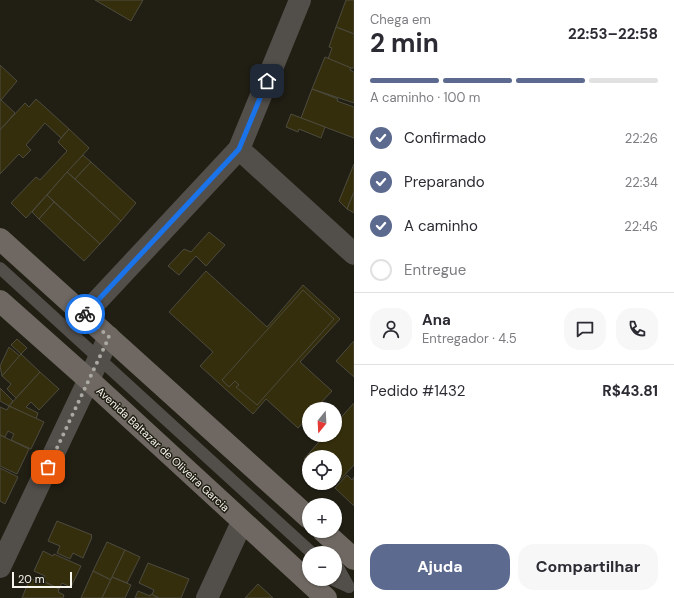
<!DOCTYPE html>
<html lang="pt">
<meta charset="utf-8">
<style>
:root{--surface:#fff;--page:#f7f7f7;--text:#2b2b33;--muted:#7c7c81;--line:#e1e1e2;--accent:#5b6a8e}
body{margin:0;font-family:"DM Sans",sans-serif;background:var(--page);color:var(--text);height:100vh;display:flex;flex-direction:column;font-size:15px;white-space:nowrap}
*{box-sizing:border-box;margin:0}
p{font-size:13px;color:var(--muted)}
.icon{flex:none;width:22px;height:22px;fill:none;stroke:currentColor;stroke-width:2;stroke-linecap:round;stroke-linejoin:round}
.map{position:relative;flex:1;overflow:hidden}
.details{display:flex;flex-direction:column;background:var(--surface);width:320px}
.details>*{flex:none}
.needle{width:26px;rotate:198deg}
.buttons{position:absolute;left:302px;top:402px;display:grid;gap:8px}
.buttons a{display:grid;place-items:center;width:40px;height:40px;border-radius:50%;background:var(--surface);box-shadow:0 1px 3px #0004;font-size:20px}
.scale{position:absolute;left:12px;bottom:10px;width:60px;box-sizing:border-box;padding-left:4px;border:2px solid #f6f5ee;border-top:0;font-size:11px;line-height:14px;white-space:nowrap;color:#f6f5ee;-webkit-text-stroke:3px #211f14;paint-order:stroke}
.pin{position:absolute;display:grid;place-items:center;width:34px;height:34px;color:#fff;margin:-17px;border-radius:8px;box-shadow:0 2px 6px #0006}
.courier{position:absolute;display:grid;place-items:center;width:40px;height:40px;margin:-20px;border:3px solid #1a73e8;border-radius:50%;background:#fff;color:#222;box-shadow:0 1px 5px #0007}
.head em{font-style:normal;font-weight:700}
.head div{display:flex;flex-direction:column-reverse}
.head{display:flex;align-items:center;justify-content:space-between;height:68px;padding:0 16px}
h1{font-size:26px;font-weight:700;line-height:30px}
.bar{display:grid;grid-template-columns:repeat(4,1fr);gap:6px 4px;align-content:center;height:48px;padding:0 16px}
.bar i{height:5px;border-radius:3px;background:var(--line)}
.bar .on{background:var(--accent)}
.bar p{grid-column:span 4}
.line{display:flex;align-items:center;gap:10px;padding:0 16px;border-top:1px solid var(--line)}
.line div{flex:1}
.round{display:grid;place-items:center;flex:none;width:42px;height:42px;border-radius:16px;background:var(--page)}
ol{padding:0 16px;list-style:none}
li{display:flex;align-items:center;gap:12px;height:44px}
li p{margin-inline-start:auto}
li .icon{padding:4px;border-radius:50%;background:var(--accent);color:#fff;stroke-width:4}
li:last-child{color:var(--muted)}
li i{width:22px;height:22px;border:2px solid var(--line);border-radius:50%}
.action{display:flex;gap:8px;margin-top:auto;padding:8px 16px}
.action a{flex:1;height:46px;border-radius:16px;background:var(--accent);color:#fff;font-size:16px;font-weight:700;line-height:46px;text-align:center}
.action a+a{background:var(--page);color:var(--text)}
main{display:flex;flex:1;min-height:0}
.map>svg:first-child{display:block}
</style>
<main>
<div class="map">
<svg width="354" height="598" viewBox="0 0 354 598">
<rect width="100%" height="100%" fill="#211f14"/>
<g fill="#342e0c" stroke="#4d4b3f">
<path d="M95 0H143L131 21Z"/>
<path d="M346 0H354V34L336 27Z"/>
<path d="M336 27 354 34V68H351L328 59 332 48 329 47Z"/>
<path d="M325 57 351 68 350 70 354 72V103L312 89Z"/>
<path d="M0 65 17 81 1 100 0 99Z"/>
<path d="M312 89 338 99 337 101 354 107V138L301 118Z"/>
<path d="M0 99 15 113 0 130Z"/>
<path d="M36 99 69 129 61 138 45 123 26 145 31 150 23 158 19 154 0 174V130L25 103 29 107Z"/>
<path d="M291 114 325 127 321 138 299 129 298 132 286 127Z"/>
<path d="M69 129 89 148 26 218 11 203 36 177 40 180 67 151 58 142Z"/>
<path d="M83 155 91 162 75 179 67 172Z"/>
<path d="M91 162 136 203 121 221 75 179Z"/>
<path d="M354 164V192L347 209 339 201Z"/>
<path d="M67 172 121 221 100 244 47 195Z"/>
<path d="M354 192V213L347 209Z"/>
<path d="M47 195 54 202 39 219 32 212Z"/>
<path d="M54 202 100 244 84 261 39 219Z"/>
<path d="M209 232 225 245 206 266 196 256 179 275 168 266 184 249 191 252Z"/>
<path d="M206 271 267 327 303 285 340 319 300 362 332 391 315 409H309V416L298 428 266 399 253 414 200 366 213 352 169 312Z"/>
<path d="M303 290 334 319 257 405 236 387 239 385 235 381 229 387 222 380Z"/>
<path d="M17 339 27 348 21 354 11 345Z"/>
<path d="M354 341V377L336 361Z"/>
<path d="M9 347 20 356 2 376 0 366Z"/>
<path d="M21 354 40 372 16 398 7 389 11 384 2 376Z"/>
<path d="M40 372 59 389 39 410 31 402 26 407 38 413 36 419 9 406Z"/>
<path d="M0 388 13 401 9 406 0 401Z"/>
<path d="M354 403V465L339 481 335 477V457H309V464L304 459 325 435H335V424Z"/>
<path d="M9 406 44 422 31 449 11 440 14 434 8 431 5 437 0 435V407L7 410Z"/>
<path d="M0 435 29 449 17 474 0 466Z"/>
<path d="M0 468 18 477 5 504 0 501Z"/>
<path d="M347 475 352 480 354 477V506L335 488Z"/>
<path d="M57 521 92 535 91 536 92 537 83 558 73 553 70 559 57 553 60 546 48 541Z"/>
<path d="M107 542 125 550 111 580 93 571Z"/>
<path d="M125 550 140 557 127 583 112 577Z"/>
<path d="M43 551 53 556 54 554 81 566 71 587 62 583 59 589 43 581 45 576 34 571Z"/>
<path d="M148 563 189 579 181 598H159L152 595 154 590 139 583Z"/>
<path d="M93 571 111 580 102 598H81Z"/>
<path d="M112 577 131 585 125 598H102Z"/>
<path d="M30 578 42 584 43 581 59 589 58 592 64 595 63 598H22Z"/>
<path d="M258 584 273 598H245Z"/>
<path d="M138 591 150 596 151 594 159 598H135Z"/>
</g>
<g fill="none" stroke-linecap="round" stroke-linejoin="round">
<g stroke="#524e4a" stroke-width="12">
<path d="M0 268 312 553"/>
<path d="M335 562 349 587"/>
<path d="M331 579 349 587"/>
</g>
<g stroke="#524e4a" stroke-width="22">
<path d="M239 149 354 254"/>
<path d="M84 315 239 149 300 0"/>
<path d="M207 598 242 522"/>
</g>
<path stroke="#524e4a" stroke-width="22" d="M0 567 109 337"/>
<g stroke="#6f6862" stroke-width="22">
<path d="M0 239 309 518"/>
<path d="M0 301 90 381 326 598"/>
<path d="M323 531 354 559"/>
</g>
</g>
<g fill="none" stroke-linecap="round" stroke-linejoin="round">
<path stroke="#abaaa2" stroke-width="4" stroke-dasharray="0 7.2" d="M48 467 109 337 84 315 85 314"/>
<path stroke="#1a73e8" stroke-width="5" d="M85 314 239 149 267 81"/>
</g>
<g text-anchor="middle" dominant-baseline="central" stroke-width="3" stroke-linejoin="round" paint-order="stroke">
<g font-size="11" fill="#f6f5ee" stroke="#211f14">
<text transform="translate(163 449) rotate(43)">Avenida Baltazar de Oliveira Garcia</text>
</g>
</g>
</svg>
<div class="buttons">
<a><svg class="needle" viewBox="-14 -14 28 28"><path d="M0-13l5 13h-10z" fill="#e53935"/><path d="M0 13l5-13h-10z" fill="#7c7c81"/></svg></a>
<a><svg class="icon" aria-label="locate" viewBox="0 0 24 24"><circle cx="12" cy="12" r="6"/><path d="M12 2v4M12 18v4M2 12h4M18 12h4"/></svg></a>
<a>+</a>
<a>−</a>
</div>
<div class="scale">20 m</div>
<div class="pin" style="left:48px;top:467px;background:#ea580c"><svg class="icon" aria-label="bag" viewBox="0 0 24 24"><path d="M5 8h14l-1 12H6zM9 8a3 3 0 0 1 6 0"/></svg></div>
<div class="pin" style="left:267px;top:81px;background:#1f2937"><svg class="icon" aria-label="home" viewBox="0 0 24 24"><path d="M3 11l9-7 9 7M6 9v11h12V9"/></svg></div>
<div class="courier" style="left:85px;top:314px"><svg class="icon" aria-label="bike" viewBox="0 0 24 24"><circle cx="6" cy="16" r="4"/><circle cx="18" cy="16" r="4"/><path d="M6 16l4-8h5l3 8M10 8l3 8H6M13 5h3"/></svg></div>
</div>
<section class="details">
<div class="head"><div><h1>2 min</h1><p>Chega em</p></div><em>22:53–22:58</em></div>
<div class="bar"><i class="on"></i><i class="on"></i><i class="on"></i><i></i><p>A caminho · 100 m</p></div>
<ol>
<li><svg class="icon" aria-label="check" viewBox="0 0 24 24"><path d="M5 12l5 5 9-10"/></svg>Confirmado<p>22:26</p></li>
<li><svg class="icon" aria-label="check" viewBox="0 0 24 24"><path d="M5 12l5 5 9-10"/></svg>Preparando<p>22:34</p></li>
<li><svg class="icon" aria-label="check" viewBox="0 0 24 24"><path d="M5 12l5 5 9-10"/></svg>A caminho<p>22:46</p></li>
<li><i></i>Entregue</li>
</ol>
<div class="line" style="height:72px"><a class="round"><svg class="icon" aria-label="person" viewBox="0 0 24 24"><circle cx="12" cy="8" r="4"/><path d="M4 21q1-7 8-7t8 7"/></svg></a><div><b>Ana</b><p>Entregador · 4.5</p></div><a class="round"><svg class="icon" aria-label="chat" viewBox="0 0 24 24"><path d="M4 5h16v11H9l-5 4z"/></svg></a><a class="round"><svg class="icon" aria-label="phone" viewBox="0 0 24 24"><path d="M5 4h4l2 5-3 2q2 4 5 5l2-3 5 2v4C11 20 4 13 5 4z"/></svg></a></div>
<div class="line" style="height:52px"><div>Pedido #1432</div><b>R$43.81</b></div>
<div class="action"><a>Ajuda</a><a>Compartilhar</a></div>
</section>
</main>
